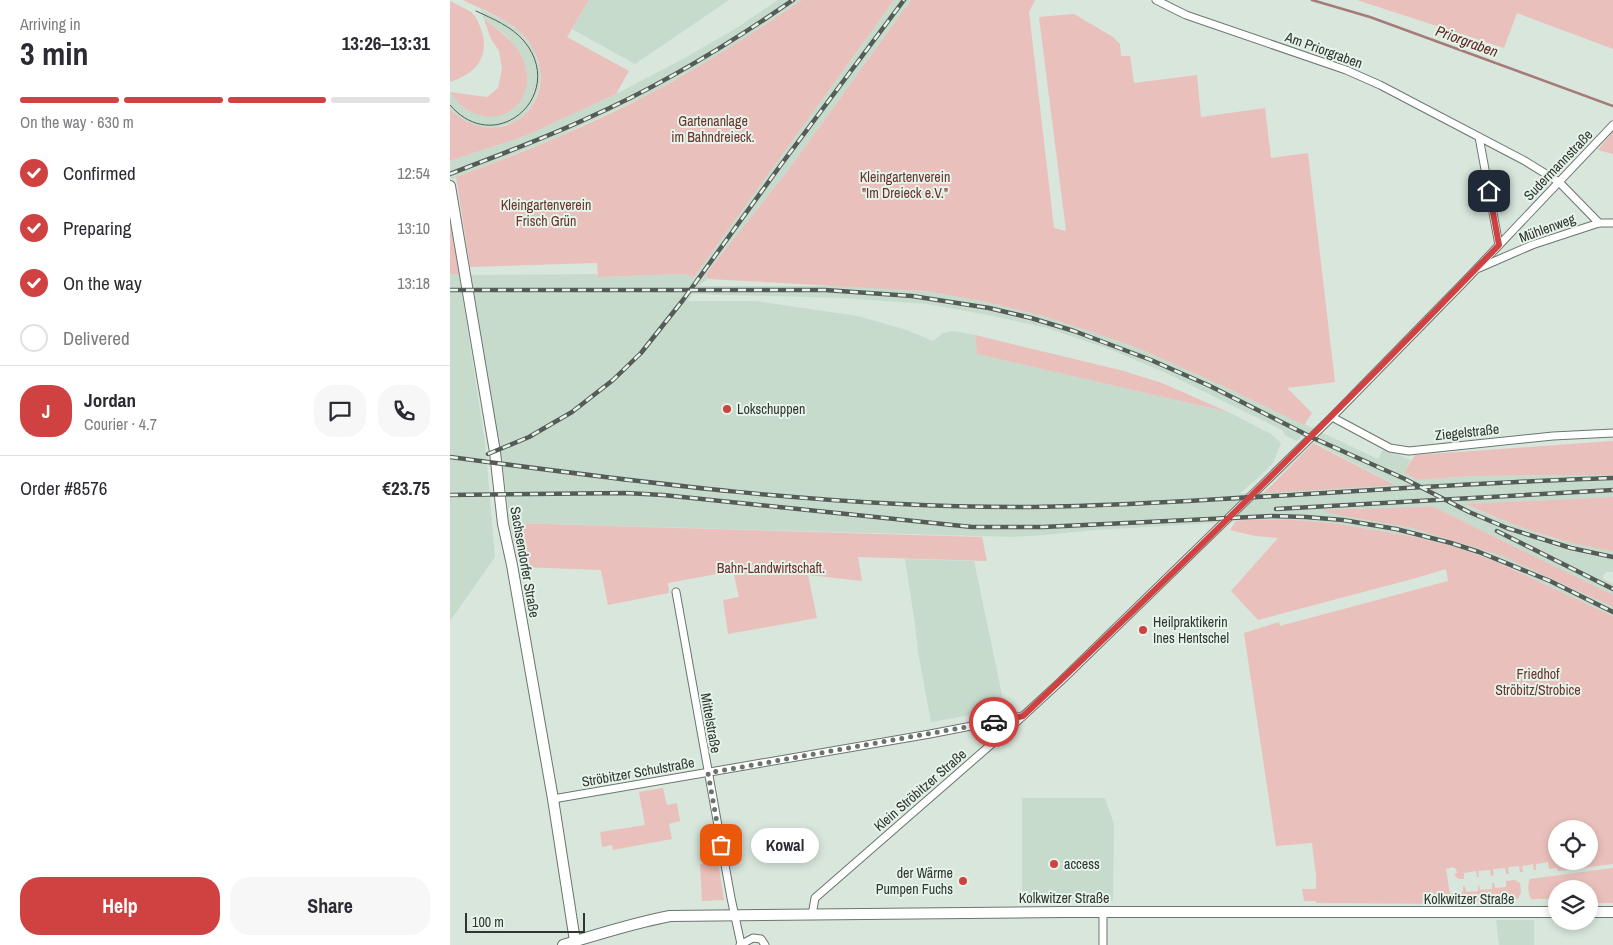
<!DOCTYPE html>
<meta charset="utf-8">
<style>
:root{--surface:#fff;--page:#f7f7f7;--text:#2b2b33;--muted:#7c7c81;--line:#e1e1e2;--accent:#d04141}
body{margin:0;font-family:"Archivo Narrow",sans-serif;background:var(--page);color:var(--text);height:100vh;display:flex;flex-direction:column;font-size:19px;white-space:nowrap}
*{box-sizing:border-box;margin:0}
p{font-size:16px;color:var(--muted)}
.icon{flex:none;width:28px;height:28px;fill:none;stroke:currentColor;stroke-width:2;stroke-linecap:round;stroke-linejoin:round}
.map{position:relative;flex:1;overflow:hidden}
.side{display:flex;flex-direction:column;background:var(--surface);width:450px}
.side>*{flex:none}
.fabs{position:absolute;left:1098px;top:820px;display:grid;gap:10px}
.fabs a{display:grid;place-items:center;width:50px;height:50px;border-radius:50%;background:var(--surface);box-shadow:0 2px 8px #0003;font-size:25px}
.scale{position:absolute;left:15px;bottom:12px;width:120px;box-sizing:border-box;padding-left:5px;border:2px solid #303532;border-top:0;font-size:14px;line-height:18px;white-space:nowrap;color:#303532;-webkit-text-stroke:4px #e5f3e9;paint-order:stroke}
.pin{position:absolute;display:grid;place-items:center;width:42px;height:42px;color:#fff;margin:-21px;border-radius:10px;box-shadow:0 2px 8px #0006}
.courier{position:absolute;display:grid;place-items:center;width:50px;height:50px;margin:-25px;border:4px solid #d04141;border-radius:50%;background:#fff;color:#222;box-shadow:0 1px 6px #0007}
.bubble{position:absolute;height:35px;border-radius:18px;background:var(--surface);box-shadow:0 2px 8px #0003;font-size:16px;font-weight:800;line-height:35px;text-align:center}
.summary em{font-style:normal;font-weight:800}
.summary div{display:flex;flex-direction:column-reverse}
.summary{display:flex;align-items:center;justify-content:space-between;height:85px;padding:0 20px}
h1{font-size:32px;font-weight:800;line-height:38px}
.bar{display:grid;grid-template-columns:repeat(4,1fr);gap:8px 5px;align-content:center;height:60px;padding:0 20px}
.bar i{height:6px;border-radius:4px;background:var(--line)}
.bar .active{background:var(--accent)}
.bar p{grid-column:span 4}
.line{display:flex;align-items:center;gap:12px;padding:0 20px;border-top:1px solid var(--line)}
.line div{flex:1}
.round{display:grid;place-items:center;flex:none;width:52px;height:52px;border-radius:20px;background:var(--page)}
ol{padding:0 20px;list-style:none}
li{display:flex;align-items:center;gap:15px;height:55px}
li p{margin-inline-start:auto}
li .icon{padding:5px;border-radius:50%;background:var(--accent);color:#fff;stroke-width:4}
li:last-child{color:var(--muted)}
li i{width:28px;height:28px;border:2px solid var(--line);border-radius:50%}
.button{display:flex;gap:10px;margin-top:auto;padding:10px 20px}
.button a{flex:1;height:58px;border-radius:20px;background:var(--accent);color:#fff;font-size:20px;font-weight:800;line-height:58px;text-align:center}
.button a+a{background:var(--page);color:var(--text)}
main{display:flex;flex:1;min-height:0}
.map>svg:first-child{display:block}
</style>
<main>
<section class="side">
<div class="summary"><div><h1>3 min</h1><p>Arriving in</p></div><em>13:26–13:31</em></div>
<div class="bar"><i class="active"></i><i class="active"></i><i class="active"></i><i></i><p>On the way · 630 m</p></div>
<ol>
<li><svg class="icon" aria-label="check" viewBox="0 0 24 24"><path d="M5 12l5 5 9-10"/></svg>Confirmed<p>12:54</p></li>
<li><svg class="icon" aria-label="check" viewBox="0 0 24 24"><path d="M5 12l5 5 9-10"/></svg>Preparing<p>13:10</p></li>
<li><svg class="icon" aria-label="check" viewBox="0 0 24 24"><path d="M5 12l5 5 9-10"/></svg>On the way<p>13:18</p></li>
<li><i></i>Delivered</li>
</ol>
<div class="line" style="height:90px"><b class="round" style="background:var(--accent);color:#fff">J</b><div><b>Jordan</b><p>Courier · 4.7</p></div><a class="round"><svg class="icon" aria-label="chat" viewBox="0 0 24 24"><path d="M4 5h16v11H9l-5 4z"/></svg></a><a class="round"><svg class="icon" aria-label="phone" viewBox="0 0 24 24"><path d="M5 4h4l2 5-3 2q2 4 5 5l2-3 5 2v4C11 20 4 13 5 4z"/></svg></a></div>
<div class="line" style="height:65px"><div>Order #8576</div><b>€23.75</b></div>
<div class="button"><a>Help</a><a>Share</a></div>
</section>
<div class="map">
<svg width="1163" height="945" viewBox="0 0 1163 945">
<rect width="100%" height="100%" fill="#d8e6dc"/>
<g fill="#c7dbcd" fill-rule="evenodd">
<path d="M139 0H279L185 64 122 29Z"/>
<path d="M328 0H352L270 54 201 93 105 138 0 180V161L75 136 166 94 233 59 288 27Z"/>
<path d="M444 0H461L339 169 256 274 258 279 248 286H394L475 291 532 301 593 316 648 334 690 349 775 387 928 459 934 448 961 460 954 472 967 480 1020 476 1163 475V497L1016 505 1044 517 1102 538 1163 551V572H1156L1152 578 1163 584V595L982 506 928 510 907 508 899 517 962 528 1050 555 1163 607V616L1044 561 965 537 883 523 844 520H797L749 524 645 530 595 535 564 537 60 523 52 460 19 275 147 274 148 277 234 274 244 277ZM242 294 393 298 477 304 538 315 597 328 659 349 716 373 832 430 836 436 847 441 852 436 944 484 789 494 808 478 823 463 831 443 821 434 778 412 527 354 525 335 504 331 493 333 483 341 457 330 408 316 306 301H238Z"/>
<path d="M30 9 55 21 69 31 83 48 91 70 89 89 86 98 81 107 74 115 65 122 46 128 29 127 18 123 9 118 0 110V92L7 101 17 110 32 116 77 84V70L72 57 56 35 34 19Z"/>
<path d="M0 274H9L35 442 45 557 0 621Z"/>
<path d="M455 559 524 561 555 709 481 722 468 652 465 624Z"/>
<path d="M572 798H655L664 824 663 901 572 900Z"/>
<path d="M1046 920H1084V945H1049Z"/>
</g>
<g fill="#eac0bc" fill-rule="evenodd">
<path d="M13 0H139L117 37 179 71 166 94 75 136 0 161V110C60 163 125 86 70 32 54 17 32 10 13 0Z"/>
<path d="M352 0H444L244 277 234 274 148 277 147 263 20 267 6 177C72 153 138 126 201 93 253 66 303 33 352 0Z"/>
<path d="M461 0H585L579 12 604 228 616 231 589 17 624 14 663 37 670 44 671 56H680L684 83 747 75 751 117 815 108 821 158 858 153 885 382 837 388 862 413 854 425 775 387 690 349 648 334 593 316 532 301 475 291 258 279 256 274 339 169Z"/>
<path d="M907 0H1163V49L1067 13 1054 48Z"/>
<path d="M0 1C7 5 15 8 21 12 26 16 29 23 31 29 41 57 25 74 0 82Z"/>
<path d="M34 19C49 30 64 41 72 57 91 95 56 131 19 111 11 107 5 99 0 92L37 97 48 88 52 69 49 51 41 39Z"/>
<path d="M1163 131V154L1148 150Z"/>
<path d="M0 221 9 274H0Z"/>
<path d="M525 335 670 370 712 383 778 412 527 354Z"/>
<path d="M1163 441V475L1020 476 967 480 954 472 965 455Z"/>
<path d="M863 443 945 485 814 493Z"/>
<path d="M1163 497V551C1110 543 1064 526 1015 504Z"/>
<path d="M982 506 1163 595V607L1050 555 962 528 899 517 876 512 873 510C909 508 945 509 982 506Z"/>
<path d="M797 520H844L883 523 965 537 1008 548 1044 561 1163 616V864L1108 871 1107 868 1099 869 1098 862 1086 864V870H1084L1083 864 1072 866 1073 872H1070L1069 866 1058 867 1059 874H1056L1055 868 1043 869 1044 875 1041 876 1040 870 1028 871 1029 877H1027L1026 871 1014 873V879H1009L1005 876 1004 874 1007 873 1006 869 1003 867 996 869 1000 894 1013 892V886H1015L1016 892 1028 891V885H1029L1030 890 1042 889V883H1044L1045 888 1056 887V881L1065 880 1070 883 1071 892 1068 899 1031 901 1009 904 866 903V901H854L852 889H866V875L862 843 826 846 794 633 829 622 830 626 998 581 996 569 966 578 808 620 781 591 828 538 805 536 780 530 786 521ZM1106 829H1139V861H1106Z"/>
<path d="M60 523 532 537 537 561 408 557 412 581 358 575 367 618 278 634 273 600 289 597 283 571 218 583 219 593 158 605 151 570 70 567Z"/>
<path d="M213 788 217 805 227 803 230 821 219 824 222 839 163 850 162 845 152 847 150 832 195 825 189 792Z"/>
<path d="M268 862 274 900 252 901 250 864Z"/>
<path d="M1163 868V903H1139V889H1106V899H1081C1078 893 1077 884 1080 879Z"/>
</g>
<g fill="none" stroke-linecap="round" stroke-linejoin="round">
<path stroke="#a67b77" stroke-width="2.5" d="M862 0 920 17 1163 106"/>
<defs>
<g id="street">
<path d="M706 0 736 15 896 70 930 85 1075 161 1109 182 1149 223"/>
<path d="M1029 137 1049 245"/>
<path d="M1029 268 1082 245 1149 223H1163"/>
<path d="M882 417 940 448 959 451 1103 436 1163 433"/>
<path d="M226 592 281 898 291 944"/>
<path d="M103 799 480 734 573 716"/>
<path d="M362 915 365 898 560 728 611 681 882 417 1015 281 1163 125"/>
<path d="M290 945 303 938 311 939 315 945"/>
<path d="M653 945V912"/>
</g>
<g id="secondary">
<path d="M0 186 45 452 53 524 62 565 103 799 125 941"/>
<path d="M1139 912H1163"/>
<path d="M113 945C149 934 183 923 220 916L613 912H1106"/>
</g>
</defs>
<use href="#street" stroke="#6a766e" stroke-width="9"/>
<use href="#secondary" stroke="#6a766e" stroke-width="12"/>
<use href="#street" stroke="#fff" stroke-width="7"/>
<use href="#secondary" stroke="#fff" stroke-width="10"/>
<path stroke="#555c57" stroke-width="1" d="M0 105C46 159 118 94 74 41 61 26 43 19 26 11"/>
<defs>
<g id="rail">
<path d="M0 174C46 156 93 139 138 118 210 86 278 45 343 0"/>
<path d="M0 290H375L462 296 539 308 581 318 624 331 701 360 760 386 861 437 955 479 1019 512 1057 528 1121 548 1163 557"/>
<path d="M38 454 79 437 122 412 163 380 191 353 233 300 330 166 454 0"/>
<path d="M0 457C188 482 376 507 566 507 634 507 703 503 771 499 902 492 1032 482 1163 478"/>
<path d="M0 495 176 493 213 495 522 527H593L822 516 856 517 893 520 946 529 1001 543 1029 552 1100 581 1163 612"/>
<path d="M826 509 1163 490"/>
<path d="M1047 531 1163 589"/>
</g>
</defs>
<use href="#rail" stroke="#555c57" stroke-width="4.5"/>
<use href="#rail" stroke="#e5f3e9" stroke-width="2.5" stroke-dasharray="8" stroke-linecap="butt"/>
</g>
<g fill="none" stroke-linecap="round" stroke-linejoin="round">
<path stroke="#6b736e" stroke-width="5" stroke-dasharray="0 9" d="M271 845 258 773 544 722"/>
<path stroke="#d04141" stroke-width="6" d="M544 722 573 716C735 563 894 406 1049 245L1039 191"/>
</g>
<g fill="#d04141" stroke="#e5f3e9" stroke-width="2">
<circle cx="277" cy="409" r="5"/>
<circle cx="693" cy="630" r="5"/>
<circle cx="604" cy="864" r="5"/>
<circle cx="513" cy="881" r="5"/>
</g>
<g text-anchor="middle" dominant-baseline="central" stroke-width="4" stroke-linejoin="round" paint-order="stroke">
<g font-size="14" fill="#303532" stroke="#e5f3e9">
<text transform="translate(874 50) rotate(20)">Am Priorgraben</text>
<text transform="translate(1108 165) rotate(-46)">Sudermannstraße</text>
<text transform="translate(1097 228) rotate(-20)">Mühlenweg</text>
<text transform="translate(1017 432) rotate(-6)">Ziegelstraße</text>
<text transform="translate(75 562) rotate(80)">Sachsendorfer Straße</text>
<text transform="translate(261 723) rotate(80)">Mittelstraße</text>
<text transform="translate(188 772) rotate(-10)">Ströbitzer Schulstraße</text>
<text transform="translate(470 790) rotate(-41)">Klein Ströbitzer Straße</text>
<text x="614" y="898">Kolkwitzer Straße</text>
<text x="1019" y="899">Kolkwitzer Straße</text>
</g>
<g font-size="14" fill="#6b312e" stroke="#e5f3e9">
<text x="263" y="121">Gartenanlage<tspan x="263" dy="16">im Bahndreieck.</tspan></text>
<text x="455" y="177">Kleingartenverein<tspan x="455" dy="16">"Im Dreieck e.V."</tspan></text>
<text x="96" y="205">Kleingartenverein<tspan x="96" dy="16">Frisch Grün</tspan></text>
<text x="321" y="568">Bahn-Landwirtschaft.</text>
<text x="1088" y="674">Friedhof<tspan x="1088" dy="16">Ströbitz/Strobice</tspan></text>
</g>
<g font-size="14" fill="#303532" stroke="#e5f3e9" text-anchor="start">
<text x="287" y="409">Lokschuppen</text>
<text x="703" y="622">Heilpraktikerin<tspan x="703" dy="16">Ines Hentschel</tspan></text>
<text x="614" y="864">access</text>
<text x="503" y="873" text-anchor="end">der Wärme<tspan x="503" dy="16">Pumpen Fuchs</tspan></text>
</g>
<g font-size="15" font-style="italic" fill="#632926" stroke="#e5f3e9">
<text transform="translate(1017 41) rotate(20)">Priorgraben</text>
</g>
</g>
</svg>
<div class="fabs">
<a><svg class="icon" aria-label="locate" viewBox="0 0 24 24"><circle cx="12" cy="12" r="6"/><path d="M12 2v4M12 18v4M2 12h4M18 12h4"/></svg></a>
<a><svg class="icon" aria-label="layers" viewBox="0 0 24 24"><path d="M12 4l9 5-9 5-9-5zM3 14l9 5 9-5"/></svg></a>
</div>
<div class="scale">100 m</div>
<div class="pin" style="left:271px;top:845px;background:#ea580c"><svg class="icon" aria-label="bag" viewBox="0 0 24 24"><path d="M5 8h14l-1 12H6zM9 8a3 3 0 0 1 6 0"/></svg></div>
<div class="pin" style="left:1039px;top:191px;background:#1f2937"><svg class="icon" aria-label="home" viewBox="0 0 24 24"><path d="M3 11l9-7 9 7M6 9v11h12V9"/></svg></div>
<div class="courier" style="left:544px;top:722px"><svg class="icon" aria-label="car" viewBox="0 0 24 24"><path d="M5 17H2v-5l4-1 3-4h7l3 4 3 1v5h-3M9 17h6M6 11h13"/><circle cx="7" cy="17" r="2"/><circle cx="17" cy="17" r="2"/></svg></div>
<div class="bubble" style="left:301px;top:828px;width:68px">Kowal</div>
</div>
</main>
